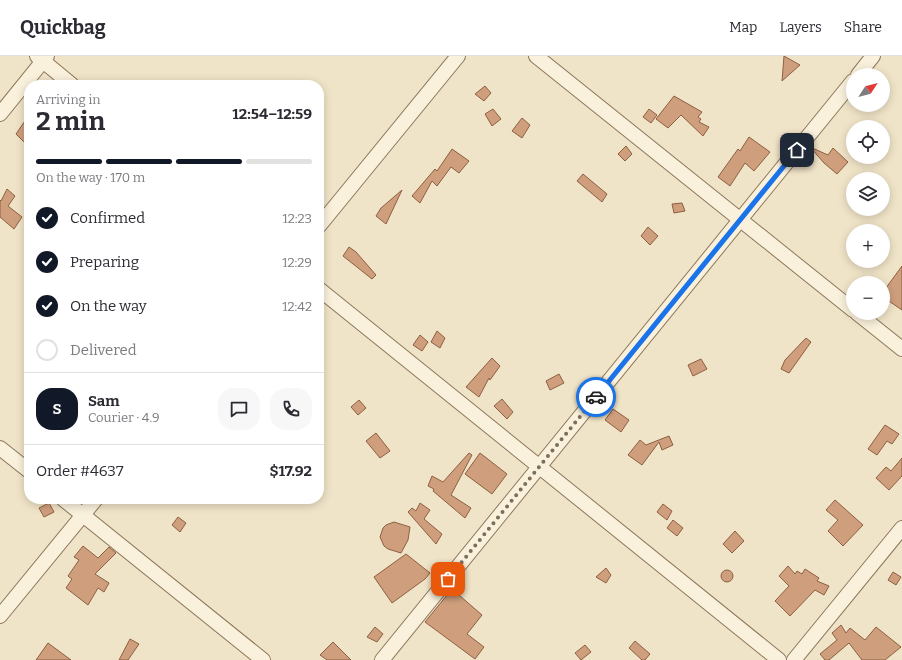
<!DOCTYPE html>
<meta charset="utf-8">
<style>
:root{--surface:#fff;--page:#f7f7f7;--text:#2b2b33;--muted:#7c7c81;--line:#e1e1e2;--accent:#111827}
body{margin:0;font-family:Bitter,serif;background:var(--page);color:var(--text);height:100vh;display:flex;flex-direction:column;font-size:15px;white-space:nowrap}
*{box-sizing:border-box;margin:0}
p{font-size:13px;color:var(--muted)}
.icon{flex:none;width:22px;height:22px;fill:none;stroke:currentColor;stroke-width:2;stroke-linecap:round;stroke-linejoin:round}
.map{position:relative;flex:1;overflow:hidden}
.panel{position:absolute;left:24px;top:24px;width:300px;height:424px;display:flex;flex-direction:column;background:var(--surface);border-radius:16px;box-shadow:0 2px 10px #0003}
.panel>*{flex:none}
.needle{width:26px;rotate:54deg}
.tools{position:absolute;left:846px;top:12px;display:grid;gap:8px}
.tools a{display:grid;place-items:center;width:44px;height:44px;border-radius:50%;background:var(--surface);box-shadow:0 2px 10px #0003;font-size:20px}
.pin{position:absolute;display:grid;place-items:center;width:34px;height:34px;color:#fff;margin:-17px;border-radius:8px;box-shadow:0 2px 6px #0006}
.courier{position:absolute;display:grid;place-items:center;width:40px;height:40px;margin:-20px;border:3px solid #1a73e8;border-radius:50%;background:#fff;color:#222;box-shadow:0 1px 5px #0007}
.summary em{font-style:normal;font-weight:700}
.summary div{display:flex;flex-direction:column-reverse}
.summary{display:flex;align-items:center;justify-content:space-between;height:68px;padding:0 12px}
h1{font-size:26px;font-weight:700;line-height:30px}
.bar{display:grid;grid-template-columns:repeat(4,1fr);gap:6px 4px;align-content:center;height:48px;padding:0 12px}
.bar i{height:5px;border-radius:3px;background:var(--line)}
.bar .current{background:var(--accent)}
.bar p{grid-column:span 4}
.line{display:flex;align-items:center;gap:10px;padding:0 12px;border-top:1px solid var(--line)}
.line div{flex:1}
.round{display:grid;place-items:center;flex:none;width:42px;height:42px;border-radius:16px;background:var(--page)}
ol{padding:0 12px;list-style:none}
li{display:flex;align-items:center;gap:12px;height:44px}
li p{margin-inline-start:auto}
li .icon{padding:4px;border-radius:50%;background:var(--accent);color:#fff;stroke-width:4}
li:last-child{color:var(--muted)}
li i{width:22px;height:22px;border:2px solid var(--line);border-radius:50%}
header{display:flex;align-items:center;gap:24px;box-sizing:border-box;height:56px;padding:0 20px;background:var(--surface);border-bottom:1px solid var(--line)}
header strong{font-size:19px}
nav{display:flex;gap:22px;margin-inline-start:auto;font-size:14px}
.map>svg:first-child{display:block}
</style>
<header>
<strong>Quickbag</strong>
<nav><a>Map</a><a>Layers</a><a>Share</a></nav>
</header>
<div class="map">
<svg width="902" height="604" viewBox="0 0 902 604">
<rect width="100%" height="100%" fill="#f0e4c8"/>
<g fill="#cf9f7d" stroke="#8d5f41">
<path d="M784 0 800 9 782 25Z"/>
<path d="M485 30 491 37 484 45 475 38Z"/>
<path d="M674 40 702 56 698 61 701 63 699 66 709 71 703 80 681 59 668 72 656 63Z"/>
<path d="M493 53 501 63 492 70 485 58Z"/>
<path d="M649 53 657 59 651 67 643 61Z"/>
<path d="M29 59V80L24 86 16 78Z"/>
<path d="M522 62 530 69 522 82 512 75Z"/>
<path d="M749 81 770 96 754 115 745 107 730 130 718 121 738 93 740 95Z"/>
<path d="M626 90 632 98 625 105 618 98Z"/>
<path d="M810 91 828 99 833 92 848 106 837 118 824 107Z"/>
<path d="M452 93 469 105 459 117 451 111 437 130 432 125 420 147 412 140 435 113 437 115Z"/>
<path d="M583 118 607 138 602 146 577 125Z"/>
<path d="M7 133 15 140 8 150 22 161 14 173 0 161V144L1 145Z"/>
<path d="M402 134 386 168 376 160 381 152Z"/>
<path d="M682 147 685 155 674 157 672 148Z"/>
<path d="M648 171 658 180 650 189 641 180Z"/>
<path d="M349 191 356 196 376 219 372 223 343 200Z"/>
<path d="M902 210V254L883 241V236Z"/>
<path d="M437 275 445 282 440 292 431 286Z"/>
<path d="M420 279 428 286 422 295 413 289Z"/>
<path d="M806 282 811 286 789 317 781 313 785 304Z"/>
<path d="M492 302 500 310 490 324 489 322 479 341 466 331Z"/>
<path d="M701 303 707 313 693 320 688 309Z"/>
<path d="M559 318 564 327 550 334 546 325Z"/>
<path d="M502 343 513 356 507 363 494 350Z"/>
<path d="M359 344 366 352 358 359 351 351Z"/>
<path d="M613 353 629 364 621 376 605 364Z"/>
<path d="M885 369 899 378 892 388 887 385 877 399 868 393Z"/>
<path d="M376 377 390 395 380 402 366 385Z"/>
<path d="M669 380 673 389 662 394 659 386 642 409 628 399 640 384 646 389Z"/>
<path d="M469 397 472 399 451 439 471 452 465 462 433 435 434 433 428 430 432 420 443 426Z"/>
<path d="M480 397 507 418 492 438 465 418Z"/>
<path d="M902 402V420L889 434 876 422 886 411 891 415Z"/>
<path d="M835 444 863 469 843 490 828 475 838 464 826 454Z"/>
<path d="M49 447 54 456 44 461 39 452Z"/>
<path d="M420 447 430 454 424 463 442 478 436 488 408 456 412 452 416 455Z"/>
<path d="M663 448 672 455 667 464 657 456Z"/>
<path d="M178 461 186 467 180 476 172 469Z"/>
<path d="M673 464 683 472 677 480 667 472Z"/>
<path d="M394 466 410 471 408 484 401 497 388 493 384 490 380 481 383 472 386 469Z"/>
<path d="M735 475 744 485 732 497 723 488Z"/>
<path d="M83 490 98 502 109 491 116 497 95 518 109 527 104 536 98 532 88 549 66 532 72 523 68 520 79 504 74 501Z"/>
<path d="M406 498 430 517 425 523 392 547 374 521Z"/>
<path d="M788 510 795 518 797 515 802 518 805 513 819 522 817 525 829 530 824 539 815 534 790 560 775 545 789 530 779 520Z"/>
<path d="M606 512 611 519 606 527 596 521Z"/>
<circle cx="727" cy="520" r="6"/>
<path d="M893 516 901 521 896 529 888 524Z"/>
<path d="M452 533 482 559 467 578 484 591 475 603 425 566Z"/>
<path d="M841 569 846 577 850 572 865 584 876 571 901 591 885 604H862L849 587 829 604H825L820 598 837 584 832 577Z"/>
<path d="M375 571 383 578 377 586 367 581Z"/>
<path d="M130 583 139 588 128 604H119Z"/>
<path d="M635 585 650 598 645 604H642L629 592Z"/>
<path d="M333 586 351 604H327L320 599Z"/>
<path d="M48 587 71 604H36Z"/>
<path d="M585 589 591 596 581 604 575 597Z"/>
</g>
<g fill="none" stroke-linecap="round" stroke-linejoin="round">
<defs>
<g id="minor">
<path d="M37 0 72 29"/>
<path d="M536 0 853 254"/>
<path d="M858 19 873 0"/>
<path d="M0 58 47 0"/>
<path d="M319 170 458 0"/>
<path d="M319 233 779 604"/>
<path d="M857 257 902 293"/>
<path d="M0 392 29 415"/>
<path d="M63 443 263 604"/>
<path d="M0 560 96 443"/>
<path d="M382 604 853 25"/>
<path d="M794 604 902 472"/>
</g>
</defs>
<use href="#minor" stroke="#8d765c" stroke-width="16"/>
<use href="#minor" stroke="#faf1dc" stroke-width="14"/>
</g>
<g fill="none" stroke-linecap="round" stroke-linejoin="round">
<path stroke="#7c6e5b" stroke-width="4" stroke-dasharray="0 7.2" d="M448 523 596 341"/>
<path stroke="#1a73e8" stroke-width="5" d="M596 341 797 94"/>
</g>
</svg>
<div class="tools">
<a><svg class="needle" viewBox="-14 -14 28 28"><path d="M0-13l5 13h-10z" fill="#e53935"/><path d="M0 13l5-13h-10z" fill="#7c7c81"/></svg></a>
<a><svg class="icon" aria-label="locate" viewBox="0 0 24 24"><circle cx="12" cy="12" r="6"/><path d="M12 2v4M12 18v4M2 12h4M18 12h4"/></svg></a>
<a><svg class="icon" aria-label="layers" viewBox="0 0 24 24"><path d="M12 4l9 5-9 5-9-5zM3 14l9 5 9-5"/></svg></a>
<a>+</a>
<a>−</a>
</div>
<div class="pin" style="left:448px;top:523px;background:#ea580c"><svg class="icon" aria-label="bag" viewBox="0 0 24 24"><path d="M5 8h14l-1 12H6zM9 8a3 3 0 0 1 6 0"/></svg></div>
<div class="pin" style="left:797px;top:94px;background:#1f2937"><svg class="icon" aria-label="home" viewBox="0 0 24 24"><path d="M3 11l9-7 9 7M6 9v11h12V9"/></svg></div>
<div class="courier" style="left:596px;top:341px"><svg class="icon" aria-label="car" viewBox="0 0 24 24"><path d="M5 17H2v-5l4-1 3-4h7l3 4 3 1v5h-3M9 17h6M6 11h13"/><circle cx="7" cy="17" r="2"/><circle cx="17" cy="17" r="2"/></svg></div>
<section class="panel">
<div class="summary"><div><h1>2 min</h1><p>Arriving in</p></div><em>12:54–12:59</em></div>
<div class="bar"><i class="current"></i><i class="current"></i><i class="current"></i><i></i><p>On the way · 170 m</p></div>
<ol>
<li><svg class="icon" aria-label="check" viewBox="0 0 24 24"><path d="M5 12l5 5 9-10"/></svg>Confirmed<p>12:23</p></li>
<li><svg class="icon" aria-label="check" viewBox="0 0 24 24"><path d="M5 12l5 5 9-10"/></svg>Preparing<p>12:29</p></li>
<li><svg class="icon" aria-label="check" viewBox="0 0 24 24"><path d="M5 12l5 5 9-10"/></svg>On the way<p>12:42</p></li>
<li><i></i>Delivered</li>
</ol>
<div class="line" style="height:72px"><b class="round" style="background:var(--accent);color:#fff">S</b><div><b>Sam</b><p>Courier · 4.9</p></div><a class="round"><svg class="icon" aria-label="chat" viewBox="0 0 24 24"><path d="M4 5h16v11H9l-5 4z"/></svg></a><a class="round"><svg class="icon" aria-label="phone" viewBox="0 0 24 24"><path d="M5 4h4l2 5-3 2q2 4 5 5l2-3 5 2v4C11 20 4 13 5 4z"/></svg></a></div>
<div class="line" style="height:52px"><div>Order #4637</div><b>$17.92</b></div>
</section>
</div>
